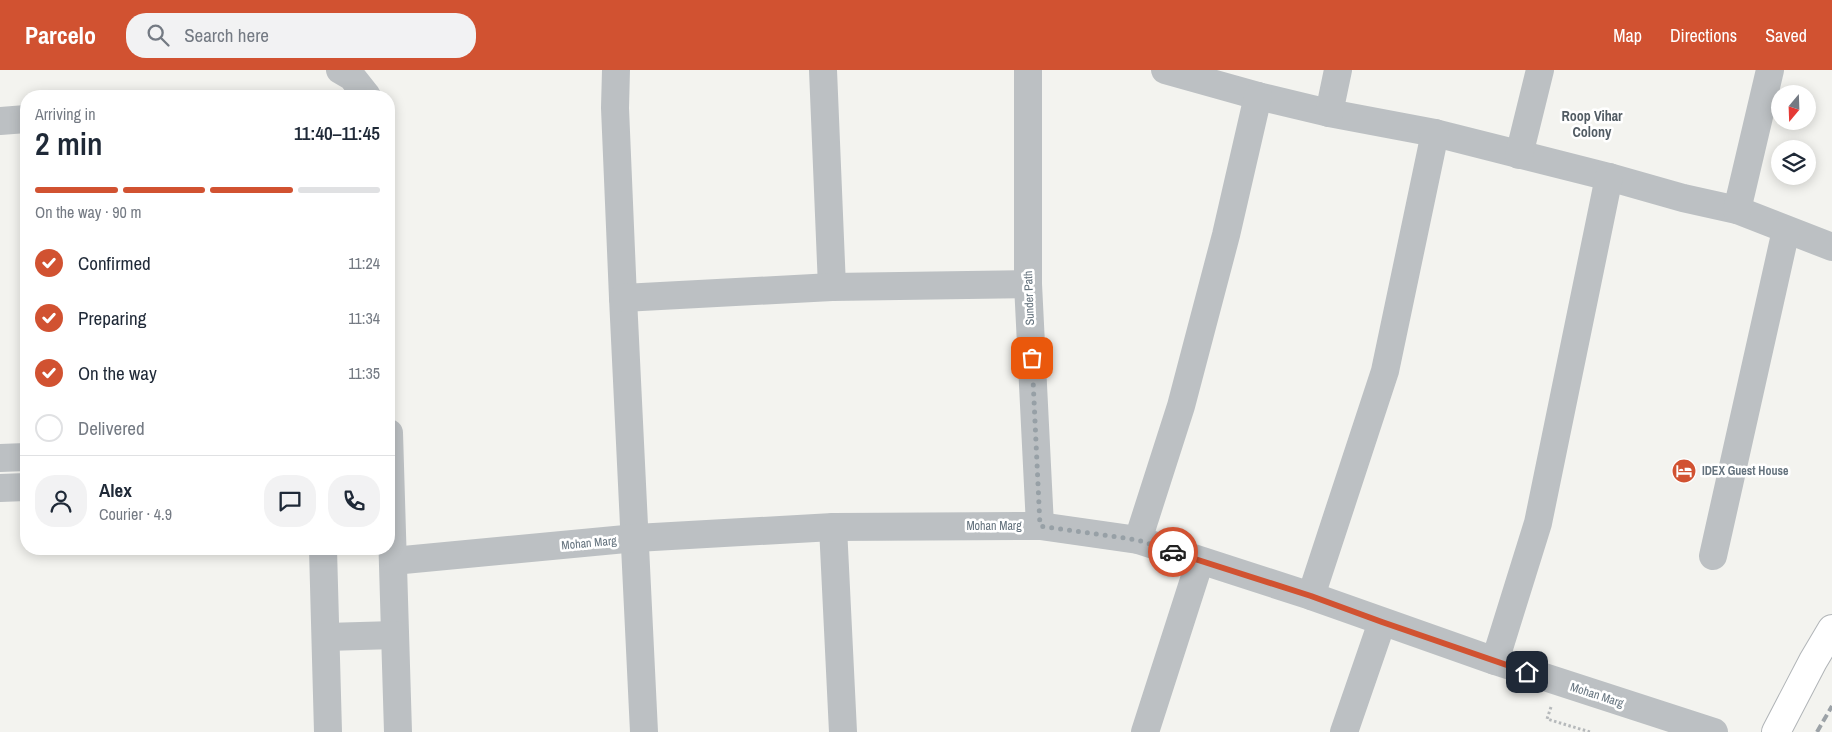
<!DOCTYPE html>
<meta charset="utf-8">
<style>
:root{--surface:#fff;--page:#f2f2f3;--text:#1f2937;--muted:#747a83;--line:#e0e1e3;--accent:#d15231}
body{margin:0;font-family:"Archivo Narrow",sans-serif;background:var(--page);color:var(--text);height:100vh;display:flex;flex-direction:column;font-size:19px;white-space:nowrap}
*{box-sizing:border-box;margin:0}
p{font-size:16px;color:var(--muted)}
.icon{flex:none;width:28px;height:28px;fill:none;stroke:currentColor;stroke-width:2;stroke-linecap:round;stroke-linejoin:round}
.map{position:relative;flex:1;overflow:hidden}
.details{position:absolute;left:20px;top:20px;width:375px;height:465px;display:flex;flex-direction:column;background:var(--surface);border-radius:20px;box-shadow:0 2px 12px #0003}
.details>*{flex:none}
.needle{width:32px;rotate:199deg}
.tools{position:absolute;left:1771px;top:15px;display:grid;gap:10px}
.tools a{display:grid;place-items:center;width:45px;height:45px;border-radius:50%;background:var(--surface);box-shadow:0 2px 12px #0003;font-size:25px}
.pin{position:absolute;display:grid;place-items:center;width:42px;height:42px;color:#fff;margin:-21px;border-radius:10px;box-shadow:0 2px 8px #0006}
.courier{position:absolute;display:grid;place-items:center;width:50px;height:50px;margin:-25px;border:4px solid #d15231;border-radius:50%;background:#fff;color:#222;box-shadow:0 1px 6px #0007}
.overview em{font-style:normal;font-weight:600}
.overview div{display:flex;flex-direction:column-reverse}
.overview{display:flex;align-items:center;justify-content:space-between;height:85px;padding:0 15px}
h1{font-size:32px;font-weight:600;line-height:38px}
.bar{display:grid;grid-template-columns:repeat(4,1fr);gap:8px 5px;align-content:center;height:60px;padding:0 15px}
.bar i{height:6px;border-radius:4px;background:var(--line)}
.bar .active{background:var(--accent)}
.bar p{grid-column:span 4}
.line{display:flex;align-items:center;gap:12px;padding:0 15px;border-top:1px solid var(--line)}
.line div{flex:1}
.round{display:grid;place-items:center;flex:none;width:52px;height:52px;border-radius:20px;background:var(--page)}
ol{padding:0 15px;list-style:none}
li{display:flex;align-items:center;gap:15px;height:55px}
li p{margin-inline-start:auto}
li .icon{padding:5px;border-radius:50%;background:var(--accent);color:#fff;stroke-width:4}
li:last-child{color:var(--muted)}
li i{width:28px;height:28px;border:2px solid var(--line);border-radius:50%}
header{display:flex;align-items:center;gap:30px;box-sizing:border-box;height:70px;padding:0 25px;background:var(--accent);color:#fff}
header strong{font-size:24px}
nav{display:flex;gap:28px;margin-inline-start:auto;font-size:18px}
.search{width:350px;height:45px;background:var(--page);display:flex;align-items:center;gap:12px;box-sizing:border-box;padding:0 18px;border-radius:20px;color:var(--muted);font-size:19px}
.map>svg:first-child{display:block}
</style>
<header>
<strong>Parcelo</strong>
<div class="search"><svg class="icon" aria-label="search" viewBox="0 0 24 24"><circle cx="10" cy="10" r="6"/><path d="M15 15l6 6"/></svg>Search here</div>
<nav><a>Map</a><a>Directions</a><a>Saved</a></nav>
</header>
<div class="map">
<svg width="1832" height="662" viewBox="0 0 1832 662">
<rect width="100%" height="100%" fill="#f3f3ef"/>
<g fill="none" stroke-linecap="round" stroke-linejoin="round">
<defs>
<path id="major" d="M1776 662 1813 591 1832 559"/>
</defs>
<use href="#major" stroke="#b0b4b7" stroke-width="30"/>
<path stroke="#b6b9bb" stroke-width="3" stroke-dasharray="2.5 2.5" stroke-linecap="butt" d="M1551 637 1547 649 1590 662"/>
<g stroke="#bcc0c3" stroke-width="28">
<path d="M340 0 352 7 367 26"/>
<path d="M616 0 615 38 623 228 644 662"/>
<path d="M823 0 832 217"/>
<path d="M1028 0V214L1040 456"/>
<path d="M1165 0 1258 26 1329 43 1435 63 1609 107 1683 128 1737 140 1832 177"/>
<path d="M1329 43 1338 0"/>
<path d="M0 51 26 49"/>
<path d="M1519 85 1540 0"/>
<path d="M1737 140 1770 0"/>
<path d="M623 228 832 217 1028 214"/>
<path d="M389 363 398 662"/>
<path d="M0 388 26 387"/>
<path d="M0 418 26 417"/>
<path d="M833 457 843 662"/>
<path d="M1138 470 1181 336 1226 165 1258 26"/>
<path d="M323 479 328 662"/>
<path d="M1713 486 1786 160"/>
<path d="M393 491 636 468 833 457 1040 456 1138 470 1311 526 1495 591 1714 662"/>
<path d="M1311 526 1385 301 1435 63"/>
<path d="M326 567 395 565"/>
<path d="M1495 591 1538 453 1609 107"/>
<path d="M1145 662 1200 491"/>
<path d="M1344 662 1382 552"/>
</g>
<use href="#major" stroke="#fff" stroke-width="28"/>
<path stroke="#9ca2a7" stroke-width="4" stroke-dasharray="8 4" stroke-linecap="butt" d="M1817 662 1832 636"/>
</g>
<g fill="none" stroke-linecap="round" stroke-linejoin="round">
<path stroke="#97a0a6" stroke-width="5" stroke-dasharray="0 9" d="M1032 288 1040 456 1138 470 1173 482"/>
<path stroke="#d15231" stroke-width="6" d="M1173 482 1311 526 1382 552 1527 602"/>
</g>
<defs>
<symbol id="hotel-disc" viewBox="-11 -11 22 22"><circle r="9.5" fill="#d15231" stroke="#fff"/><path d="M-6-4.5h1.5V1H6V5H4.5V3h-9V5H-6ZM-4 0a1.8 1.8 0 1 1 3.6 0ZM.5 0V-2.5h3Q6-2.5 6 0Z" fill="#fff"/></symbol>
</defs>
<g fill-rule="evenodd">
<use href="#hotel-disc" x="1670" y="387" width="28" height="28"/>
</g>
<g text-anchor="middle" dominant-baseline="central" stroke-width="5" stroke-linejoin="round" paint-order="stroke">
<g font-size="12" fill="#65737e" stroke="#fff">
<text transform="translate(1029 228) rotate(-92)">Sunder Path</text>
<text x="994" y="456">Mohan Marg</text>
<text transform="translate(589 473) rotate(-5)">Mohan Marg</text>
<text transform="translate(1597 625) rotate(18)">Mohan Marg</text>
</g>
<g font-size="12" font-weight="bold" fill="#65737e" stroke="#fff" text-anchor="start">
<text x="1702" y="401">IDEX Guest House</text>
</g>
<g font-size="14" font-weight="bold" fill="#525c64" stroke="#fff">
<text x="1592" y="46">Roop Vihar<tspan x="1592" dy="16">Colony</tspan></text>
</g>
</g>
</svg>
<div class="tools">
<a><svg class="needle" viewBox="-14 -14 28 28"><path d="M0-13l5 13h-10z" fill="#e53935"/><path d="M0 13l5-13h-10z" fill="#747a83"/></svg></a>
<a><svg class="icon" aria-label="layers" viewBox="0 0 24 24"><path d="M12 4l9 5-9 5-9-5zM3 14l9 5 9-5"/></svg></a>
</div>
<div class="pin" style="left:1032px;top:288px;background:#ea580c"><svg class="icon" aria-label="bag" viewBox="0 0 24 24"><path d="M5 8h14l-1 12H6zM9 8a3 3 0 0 1 6 0"/></svg></div>
<div class="pin" style="left:1527px;top:602px;background:#1f2937"><svg class="icon" aria-label="home" viewBox="0 0 24 24"><path d="M3 11l9-7 9 7M6 9v11h12V9"/></svg></div>
<div class="courier" style="left:1173px;top:482px"><svg class="icon" aria-label="car" viewBox="0 0 24 24"><path d="M5 17H2v-5l4-1 3-4h7l3 4 3 1v5h-3M9 17h6M6 11h13"/><circle cx="7" cy="17" r="2"/><circle cx="17" cy="17" r="2"/></svg></div>
<section class="details">
<div class="overview"><div><h1>2 min</h1><p>Arriving in</p></div><em>11:40–11:45</em></div>
<div class="bar"><i class="active"></i><i class="active"></i><i class="active"></i><i></i><p>On the way · 90 m</p></div>
<ol>
<li><svg class="icon" aria-label="check" viewBox="0 0 24 24"><path d="M5 12l5 5 9-10"/></svg>Confirmed<p>11:24</p></li>
<li><svg class="icon" aria-label="check" viewBox="0 0 24 24"><path d="M5 12l5 5 9-10"/></svg>Preparing<p>11:34</p></li>
<li><svg class="icon" aria-label="check" viewBox="0 0 24 24"><path d="M5 12l5 5 9-10"/></svg>On the way<p>11:35</p></li>
<li><i></i>Delivered</li>
</ol>
<div class="line" style="height:90px"><a class="round"><svg class="icon" aria-label="person" viewBox="0 0 24 24"><circle cx="12" cy="8" r="4"/><path d="M4 21q1-7 8-7t8 7"/></svg></a><div><b>Alex</b><p>Courier · 4.9</p></div><a class="round"><svg class="icon" aria-label="chat" viewBox="0 0 24 24"><path d="M4 5h16v11H9l-5 4z"/></svg></a><a class="round"><svg class="icon" aria-label="phone" viewBox="0 0 24 24"><path d="M5 4h4l2 5-3 2q2 4 5 5l2-3 5 2v4C11 20 4 13 5 4z"/></svg></a></div>
</section>
</div>
